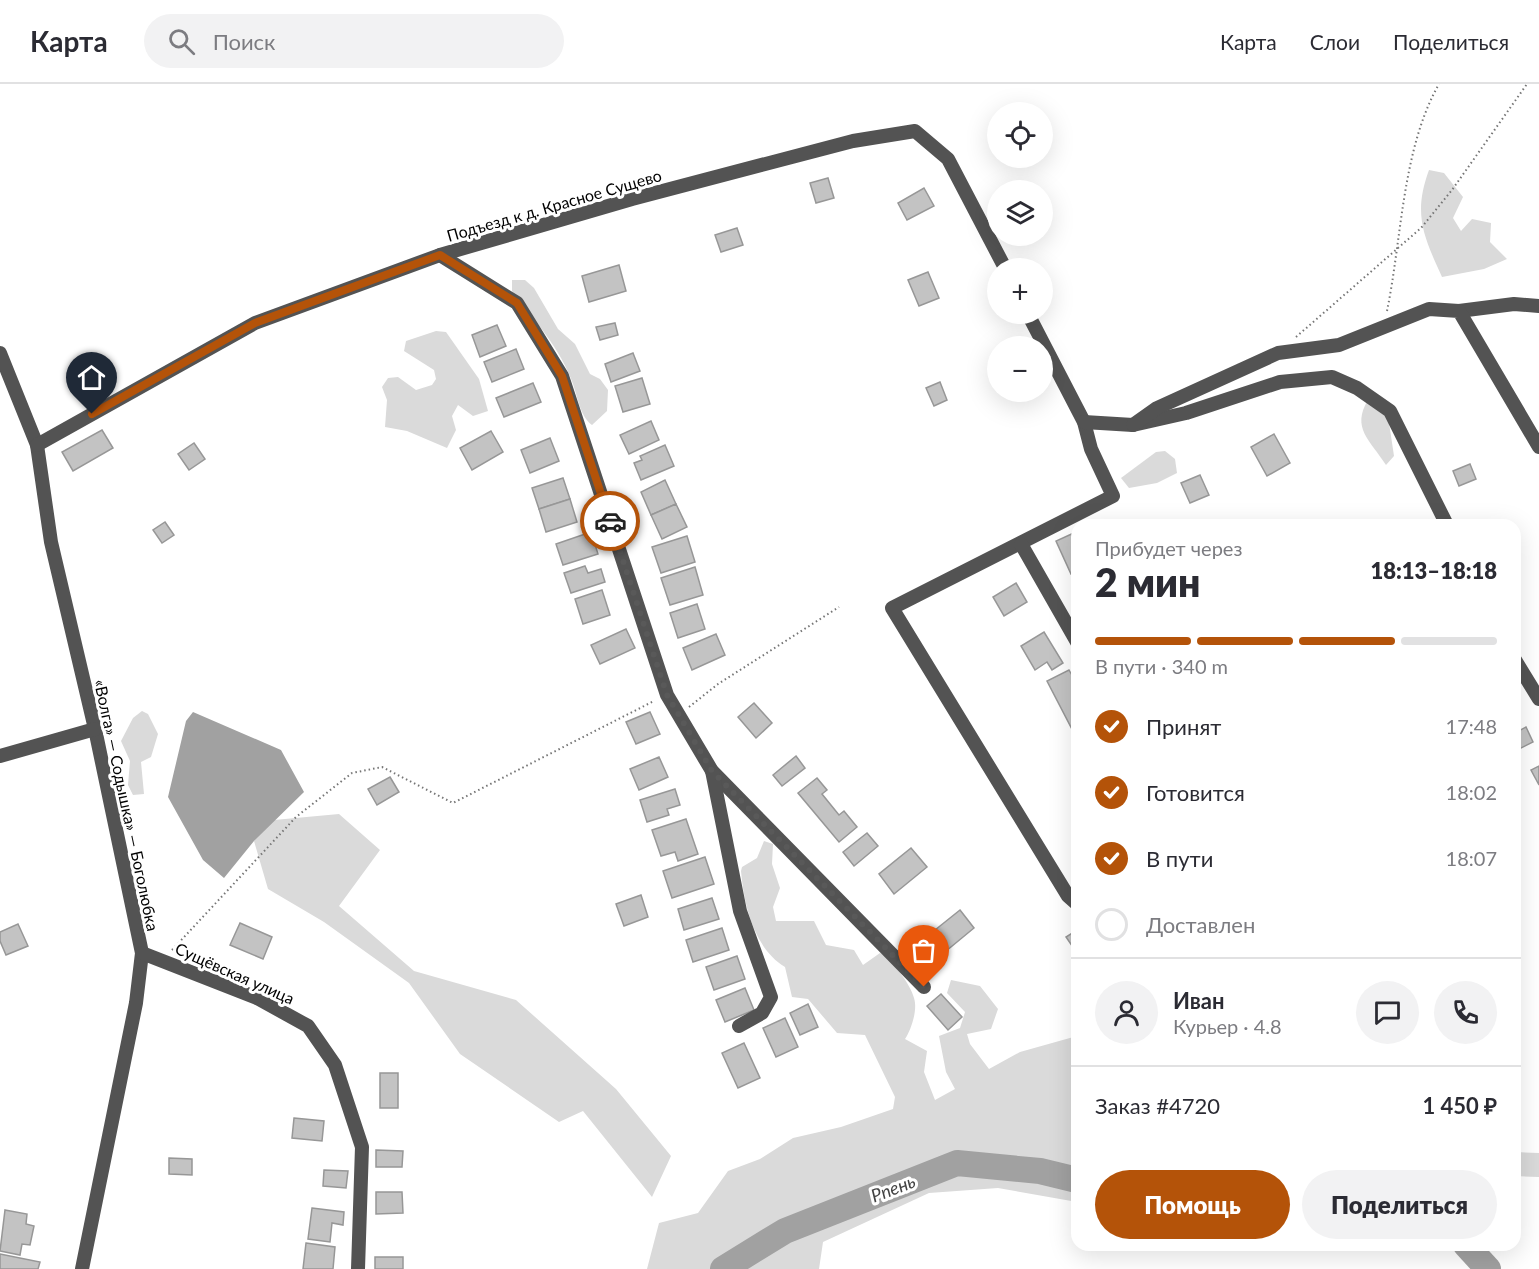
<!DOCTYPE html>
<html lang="ru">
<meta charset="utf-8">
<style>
:root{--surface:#fff;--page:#f2f2f3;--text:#2b2b33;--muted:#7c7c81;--line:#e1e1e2;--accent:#b45309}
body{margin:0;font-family:Lato,sans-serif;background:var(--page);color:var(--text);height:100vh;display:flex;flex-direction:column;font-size:22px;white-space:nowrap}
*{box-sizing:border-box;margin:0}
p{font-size:20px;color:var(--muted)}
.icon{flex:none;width:33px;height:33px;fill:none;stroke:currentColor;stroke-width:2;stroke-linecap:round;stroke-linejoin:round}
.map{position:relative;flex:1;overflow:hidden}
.side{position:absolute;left:1071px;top:435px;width:450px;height:732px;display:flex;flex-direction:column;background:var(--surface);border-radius:18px;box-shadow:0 6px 24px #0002}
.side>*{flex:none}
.tools{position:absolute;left:987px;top:18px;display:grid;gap:12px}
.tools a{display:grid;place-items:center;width:66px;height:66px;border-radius:50%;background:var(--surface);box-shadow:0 6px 24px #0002;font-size:30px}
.pin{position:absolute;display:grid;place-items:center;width:51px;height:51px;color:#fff;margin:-62px -26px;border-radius:50% 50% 50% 0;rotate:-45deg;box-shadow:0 0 6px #0007}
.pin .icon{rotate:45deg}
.courier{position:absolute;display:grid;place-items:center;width:60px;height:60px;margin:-30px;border:4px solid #b45309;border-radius:50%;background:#fff;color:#222;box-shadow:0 2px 8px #0007}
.summary em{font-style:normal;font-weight:800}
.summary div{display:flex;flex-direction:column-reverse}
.summary{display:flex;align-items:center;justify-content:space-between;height:102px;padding:0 24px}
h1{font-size:39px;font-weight:800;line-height:45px}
.bar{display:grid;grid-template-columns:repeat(4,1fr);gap:9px 6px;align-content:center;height:72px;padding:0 24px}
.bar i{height:8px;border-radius:4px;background:var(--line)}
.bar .active{background:var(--accent)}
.bar p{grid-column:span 4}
.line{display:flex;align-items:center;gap:15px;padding:0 24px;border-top:2px solid var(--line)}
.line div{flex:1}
.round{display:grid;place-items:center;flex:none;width:63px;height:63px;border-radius:32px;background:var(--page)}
ol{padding:0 24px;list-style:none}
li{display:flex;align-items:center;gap:18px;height:66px}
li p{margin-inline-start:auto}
li .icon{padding:6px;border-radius:50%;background:var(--accent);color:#fff;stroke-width:4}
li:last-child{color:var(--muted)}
li i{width:33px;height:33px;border:3px solid var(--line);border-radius:50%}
.button{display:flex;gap:12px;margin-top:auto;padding:12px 24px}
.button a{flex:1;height:69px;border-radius:36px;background:var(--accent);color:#fff;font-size:24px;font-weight:800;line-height:69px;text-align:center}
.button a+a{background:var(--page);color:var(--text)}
header{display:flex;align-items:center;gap:36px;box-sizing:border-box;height:84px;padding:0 30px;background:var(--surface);border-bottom:2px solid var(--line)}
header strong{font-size:28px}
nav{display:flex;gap:33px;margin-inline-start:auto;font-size:21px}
.search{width:420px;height:54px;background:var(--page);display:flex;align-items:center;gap:15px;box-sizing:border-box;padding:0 21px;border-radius:33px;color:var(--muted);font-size:22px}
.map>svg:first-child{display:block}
</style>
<header>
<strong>Карта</strong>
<div class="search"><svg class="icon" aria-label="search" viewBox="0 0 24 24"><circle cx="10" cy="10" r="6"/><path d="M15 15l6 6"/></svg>Поиск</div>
<nav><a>Карта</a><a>Слои</a><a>Поделиться</a></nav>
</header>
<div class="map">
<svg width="1539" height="1185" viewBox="0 0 1539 1185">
<rect width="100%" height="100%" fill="#fff"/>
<g fill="#dadada">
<path d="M1429 86 1444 89 1463 113 1453 134 1461 147 1472 135 1491 139 1490 158 1507 175 1484 185 1442 193C1423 151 1413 130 1429 86Z"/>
<path d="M512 196H525L534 204 558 245 575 260 590 290 600 295 608 306 607 327 592 341C580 332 578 314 573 300 561 265 534 236 512 207Z"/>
<path d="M436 247 446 248 479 295 488 327 473 332 458 321 452 332 456 346 447 364 407 347 385 343 387 316 382 303 388 294 398 293 416 306 432 301 436 295 434 286 404 267 406 257Z"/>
<path d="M1368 316 1388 332 1394 372 1386 381C1370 356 1351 344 1368 316Z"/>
<path d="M1165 367 1175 375 1177 389 1157 399 1129 404 1121 394 1156 368Z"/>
<path d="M142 627 148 630 158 650 151 673 141 678 144 710 133 711 128 701 130 677 121 657 133 634Z"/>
<path d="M339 730 380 766 339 822 414 887 516 916 616 1005 671 1072 652 1113 583 1027 559 1038 460 970 409 899 324 838 268 805 254 757 274 736Z"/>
<path d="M764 757 773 760 772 780 780 804 773 823 776 837H814L826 861 854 866 863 881 880 869C891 874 911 901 914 914 918 926 911 946 905 955L927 967 924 988 935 1016 955 1005 946 988 939 952 960 944 965 928 947 909 951 896 980 902 998 925 991 945 967 950 970 960 989 985 1020 968 1077 952V1118L998 1104 929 1109 823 1158 819 1185H647L659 1139 698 1129 728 1087 760 1075 793 1054 841 1043 893 1025 895 1013 865 951 837 949 808 915 792 913 785 883C754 864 744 822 741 787L742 783 757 774Z"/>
<path d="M1515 1068 1539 1069V1093L1515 1092Z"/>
</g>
<path fill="#a1a1a1" d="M193 628 281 666 304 708 254 757 224 794 203 776 168 713 186 637Z"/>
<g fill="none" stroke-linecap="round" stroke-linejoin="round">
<g stroke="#a1a1a1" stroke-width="26">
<path d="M1466 1161 1488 1185"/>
<path d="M723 1185 785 1147 957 1079 1040 1087 1077 1096"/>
</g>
</g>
<g fill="#c3c3c3" stroke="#979797" stroke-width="1.5">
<path d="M828 94 834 114 816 119 810 99Z"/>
<path d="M924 104 934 122 907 136 898 119Z"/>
<path d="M737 144 743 161 721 168 715 151Z"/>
<path d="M619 181 626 207 589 218 582 192Z"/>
<path d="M928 188 939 214 919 222 908 196Z"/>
<path d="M615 239 618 251 600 256 596 243Z"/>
<path d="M497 241 506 262 480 273 472 251Z"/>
<path d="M516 265 524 285 492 298 484 278Z"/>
<path d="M633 269 640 287 611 298 605 280Z"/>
<path d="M642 294 650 320 623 328 615 302Z"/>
<path d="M940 298 947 316 934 322 926 304Z"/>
<path d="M533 299 541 318 504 333 496 314Z"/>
<path d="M651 337 659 356 629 370 620 351Z"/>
<path d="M102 346 113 364 73 387 62 368Z"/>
<path d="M491 347 503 368 472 386 460 364Z"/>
<path d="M1274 350 1290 379 1267 392 1251 363Z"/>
<path d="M550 354 559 377 530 389 521 366Z"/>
<path d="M194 359 205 375 189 386 178 370Z"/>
<path d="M665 361 674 382 641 396 634 379 642 376 640 372Z"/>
<path d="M1470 380 1476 395 1459 402 1453 387Z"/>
<path d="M1200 391 1209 411 1190 419 1181 399Z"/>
<path d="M563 394 570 415 539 425 532 404Z"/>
<path d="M665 396 676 420 651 431 641 408Z"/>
<path d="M570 415 577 438 546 448 539 425Z"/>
<path d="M676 420 687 443 662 455 651 431Z"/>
<path d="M165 438 174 451 162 459 153 446Z"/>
<path d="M591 448 598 470 563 481 556 460Z"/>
<path d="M1076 448 1077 488 1071 490 1056 457Z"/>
<path d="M687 452 695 478 661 489 652 463Z"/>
<path d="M585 482 588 489 601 485 605 498 571 509 564 489Z"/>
<path d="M695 483 703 511 670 521 661 494Z"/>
<path d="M1016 499 1027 518 1004 532 993 513Z"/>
<path d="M602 506 610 531 583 540 575 515Z"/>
<path d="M697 520 705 545 678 554 670 529Z"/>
<path d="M626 545 635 564 600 580 591 561Z"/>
<path d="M1044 548 1063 579 1052 586 1047 578 1035 586 1021 562Z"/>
<path d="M716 550 725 571 692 586 683 564Z"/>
<path d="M1069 586 1077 600V648L1074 649 1047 597Z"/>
<path d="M754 619 772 639 756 654 738 633Z"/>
<path d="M650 628 660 650 636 660 626 638Z"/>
<path d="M1526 643 1533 658 1515 667V649Z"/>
<path d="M796 672 805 684 782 702 773 691Z"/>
<path d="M659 673 668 693 639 706 630 685Z"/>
<path d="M1539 682V701L1531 686Z"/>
<path d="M390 693 399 708 377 721 368 705Z"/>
<path d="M817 694 827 706 822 710 839 731 844 727 857 743 839 758 798 709Z"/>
<path d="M675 705 680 721 667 725 669 731 647 738 640 716Z"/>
<path d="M686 735 698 770 678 777 675 768 661 772 652 746Z"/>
<path d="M867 749 878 762 854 782 843 768Z"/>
<path d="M911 764 927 783 894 810 879 790Z"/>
<path d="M705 773 714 800 672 814 663 787Z"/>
<path d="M641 811 648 833 624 842 616 820Z"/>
<path d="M712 814 719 835 684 846 678 825Z"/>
<path d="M960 826 974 844 940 872 925 854Z"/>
<path d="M240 839 272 853 263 875 230 861Z"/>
<path d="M18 840 28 862 6 871 0 857V848Z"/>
<path d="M722 844 729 866 693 878 686 856Z"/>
<path d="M1077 846V869L1066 853Z"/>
<path d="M737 872 745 895 714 906 706 883Z"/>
<path d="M745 904 754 926 725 938 716 916Z"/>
<path d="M941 910 962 933 948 946 927 922Z"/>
<path d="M808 920 818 943 800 951 790 929Z"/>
<path d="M785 934 798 963 776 973 763 944Z"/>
<path d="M744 959 760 994 738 1004 722 969Z"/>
<rect x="380" y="989" width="18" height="35"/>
<path d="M294 1034 324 1037 322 1057 292 1054Z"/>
<path d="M376 1066 403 1067 402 1083H376Z"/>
<path d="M169 1074 192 1075V1091L169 1090Z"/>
<path d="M324 1086 348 1087 346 1104 323 1102Z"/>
<path d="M376 1108H402L403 1129 376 1130Z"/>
<path d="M312 1124 344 1128 343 1141 332 1139 330 1158 308 1155Z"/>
<path d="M5 1126 27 1130 26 1140 34 1142 30 1161 22 1160 20 1171 0 1167Z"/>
<path d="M306 1159 335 1163 333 1185H303Z"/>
<path d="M0 1170 40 1178 38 1185H0Z"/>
<rect x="375" y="1173" width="28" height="12"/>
</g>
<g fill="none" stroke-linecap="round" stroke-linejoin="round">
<g stroke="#757575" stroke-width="2" stroke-dasharray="1.5 3" stroke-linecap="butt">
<path d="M1387 227C1402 154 1402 65 1439 0"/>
<path d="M1296 253 1421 144 1452 106 1527 0"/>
<path d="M689 623 718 600 839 523"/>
<path d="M172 866 296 733 352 689 382 683 453 719 654 617"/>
</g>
<g stroke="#535353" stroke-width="14">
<path d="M440 171 517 219 562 292 667 611 712 687 924 903"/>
<path d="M1459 227 1514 220 1539 222"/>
<path d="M1028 230 1084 338 1091 365 1113 412 892 524 1068 812 1077 820"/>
<path d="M0 269 37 361 51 458 95 645 142 869 136 919 82 1185"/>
<path d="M1084 338 1133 341 1186 329 1280 298 1332 293 1357 304 1390 327 1447 441"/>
<path d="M1133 341 1157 324 1278 269 1339 261 1429 225 1459 227 1539 363"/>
<path d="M37 361 255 239 440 171 632 115 853 57 915 47 948 75 1005 184"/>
<path d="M1021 460 1077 558"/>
<path d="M1515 576 1539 615"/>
<path d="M0 672 95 645"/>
<path d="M712 687 740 827 771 913 762 929 739 942"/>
<path d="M142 869 257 914 308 942 335 981 362 1063 358 1185"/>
</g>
</g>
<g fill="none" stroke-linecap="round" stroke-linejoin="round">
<path stroke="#595959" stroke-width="6" stroke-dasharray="0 10.8" d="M610 437 667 611 712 687 924 903"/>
<path stroke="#b45309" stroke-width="8" d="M92 330 255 239 440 171 517 219 562 292 610 437"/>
</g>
<g text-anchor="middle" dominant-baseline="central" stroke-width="6" stroke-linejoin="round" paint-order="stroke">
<g font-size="16" fill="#000" stroke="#fff">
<text transform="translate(554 121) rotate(-16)">Подъезд к д. Красное Сущево</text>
<text transform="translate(127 721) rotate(78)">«Волга» — Содышка» — Боголюбка</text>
<text transform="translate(235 889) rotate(24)">Сущёвская улица</text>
</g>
<g font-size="18" font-style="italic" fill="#424242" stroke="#fff">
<text transform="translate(893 1104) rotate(-21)">Рпень</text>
</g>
</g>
</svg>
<div class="tools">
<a><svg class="icon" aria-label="locate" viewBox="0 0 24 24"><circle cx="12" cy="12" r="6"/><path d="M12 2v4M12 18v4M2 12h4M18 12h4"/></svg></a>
<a><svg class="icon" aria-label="layers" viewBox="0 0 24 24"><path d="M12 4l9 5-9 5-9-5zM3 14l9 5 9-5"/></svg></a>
<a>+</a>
<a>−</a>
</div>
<div class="pin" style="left:924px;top:903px;background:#ea580c"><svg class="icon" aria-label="bag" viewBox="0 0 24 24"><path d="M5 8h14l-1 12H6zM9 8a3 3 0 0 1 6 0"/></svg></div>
<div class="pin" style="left:92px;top:330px;background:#1f2937"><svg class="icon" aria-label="home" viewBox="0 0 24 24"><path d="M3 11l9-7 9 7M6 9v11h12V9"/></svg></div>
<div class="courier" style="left:610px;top:437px"><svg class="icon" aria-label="car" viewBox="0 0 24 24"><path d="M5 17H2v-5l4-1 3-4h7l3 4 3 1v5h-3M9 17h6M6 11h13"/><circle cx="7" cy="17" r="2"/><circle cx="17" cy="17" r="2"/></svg></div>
<section class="side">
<div class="summary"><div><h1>2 мин</h1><p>Прибудет через</p></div><em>18:13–18:18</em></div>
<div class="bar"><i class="active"></i><i class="active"></i><i class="active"></i><i></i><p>В пути · 340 m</p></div>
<ol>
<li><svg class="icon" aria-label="check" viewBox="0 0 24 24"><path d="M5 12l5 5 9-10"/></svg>Принят<p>17:48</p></li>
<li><svg class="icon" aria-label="check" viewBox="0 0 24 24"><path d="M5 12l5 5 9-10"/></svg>Готовится<p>18:02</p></li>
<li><svg class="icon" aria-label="check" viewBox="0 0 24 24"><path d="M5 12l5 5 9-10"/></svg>В пути<p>18:07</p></li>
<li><i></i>Доставлен</li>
</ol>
<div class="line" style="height:108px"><a class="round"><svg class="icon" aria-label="person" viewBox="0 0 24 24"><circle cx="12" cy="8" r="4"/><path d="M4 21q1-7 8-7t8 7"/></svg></a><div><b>Иван</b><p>Курьер · 4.8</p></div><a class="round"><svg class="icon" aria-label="chat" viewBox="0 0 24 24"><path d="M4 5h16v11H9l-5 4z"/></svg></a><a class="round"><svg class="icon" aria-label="phone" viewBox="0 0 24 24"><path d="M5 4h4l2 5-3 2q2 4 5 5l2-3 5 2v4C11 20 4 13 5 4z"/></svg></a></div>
<div class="line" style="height:78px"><div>Заказ #4720</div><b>1 450 ₽</b></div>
<div class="button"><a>Помощь</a><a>Поделиться</a></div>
</section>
</div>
